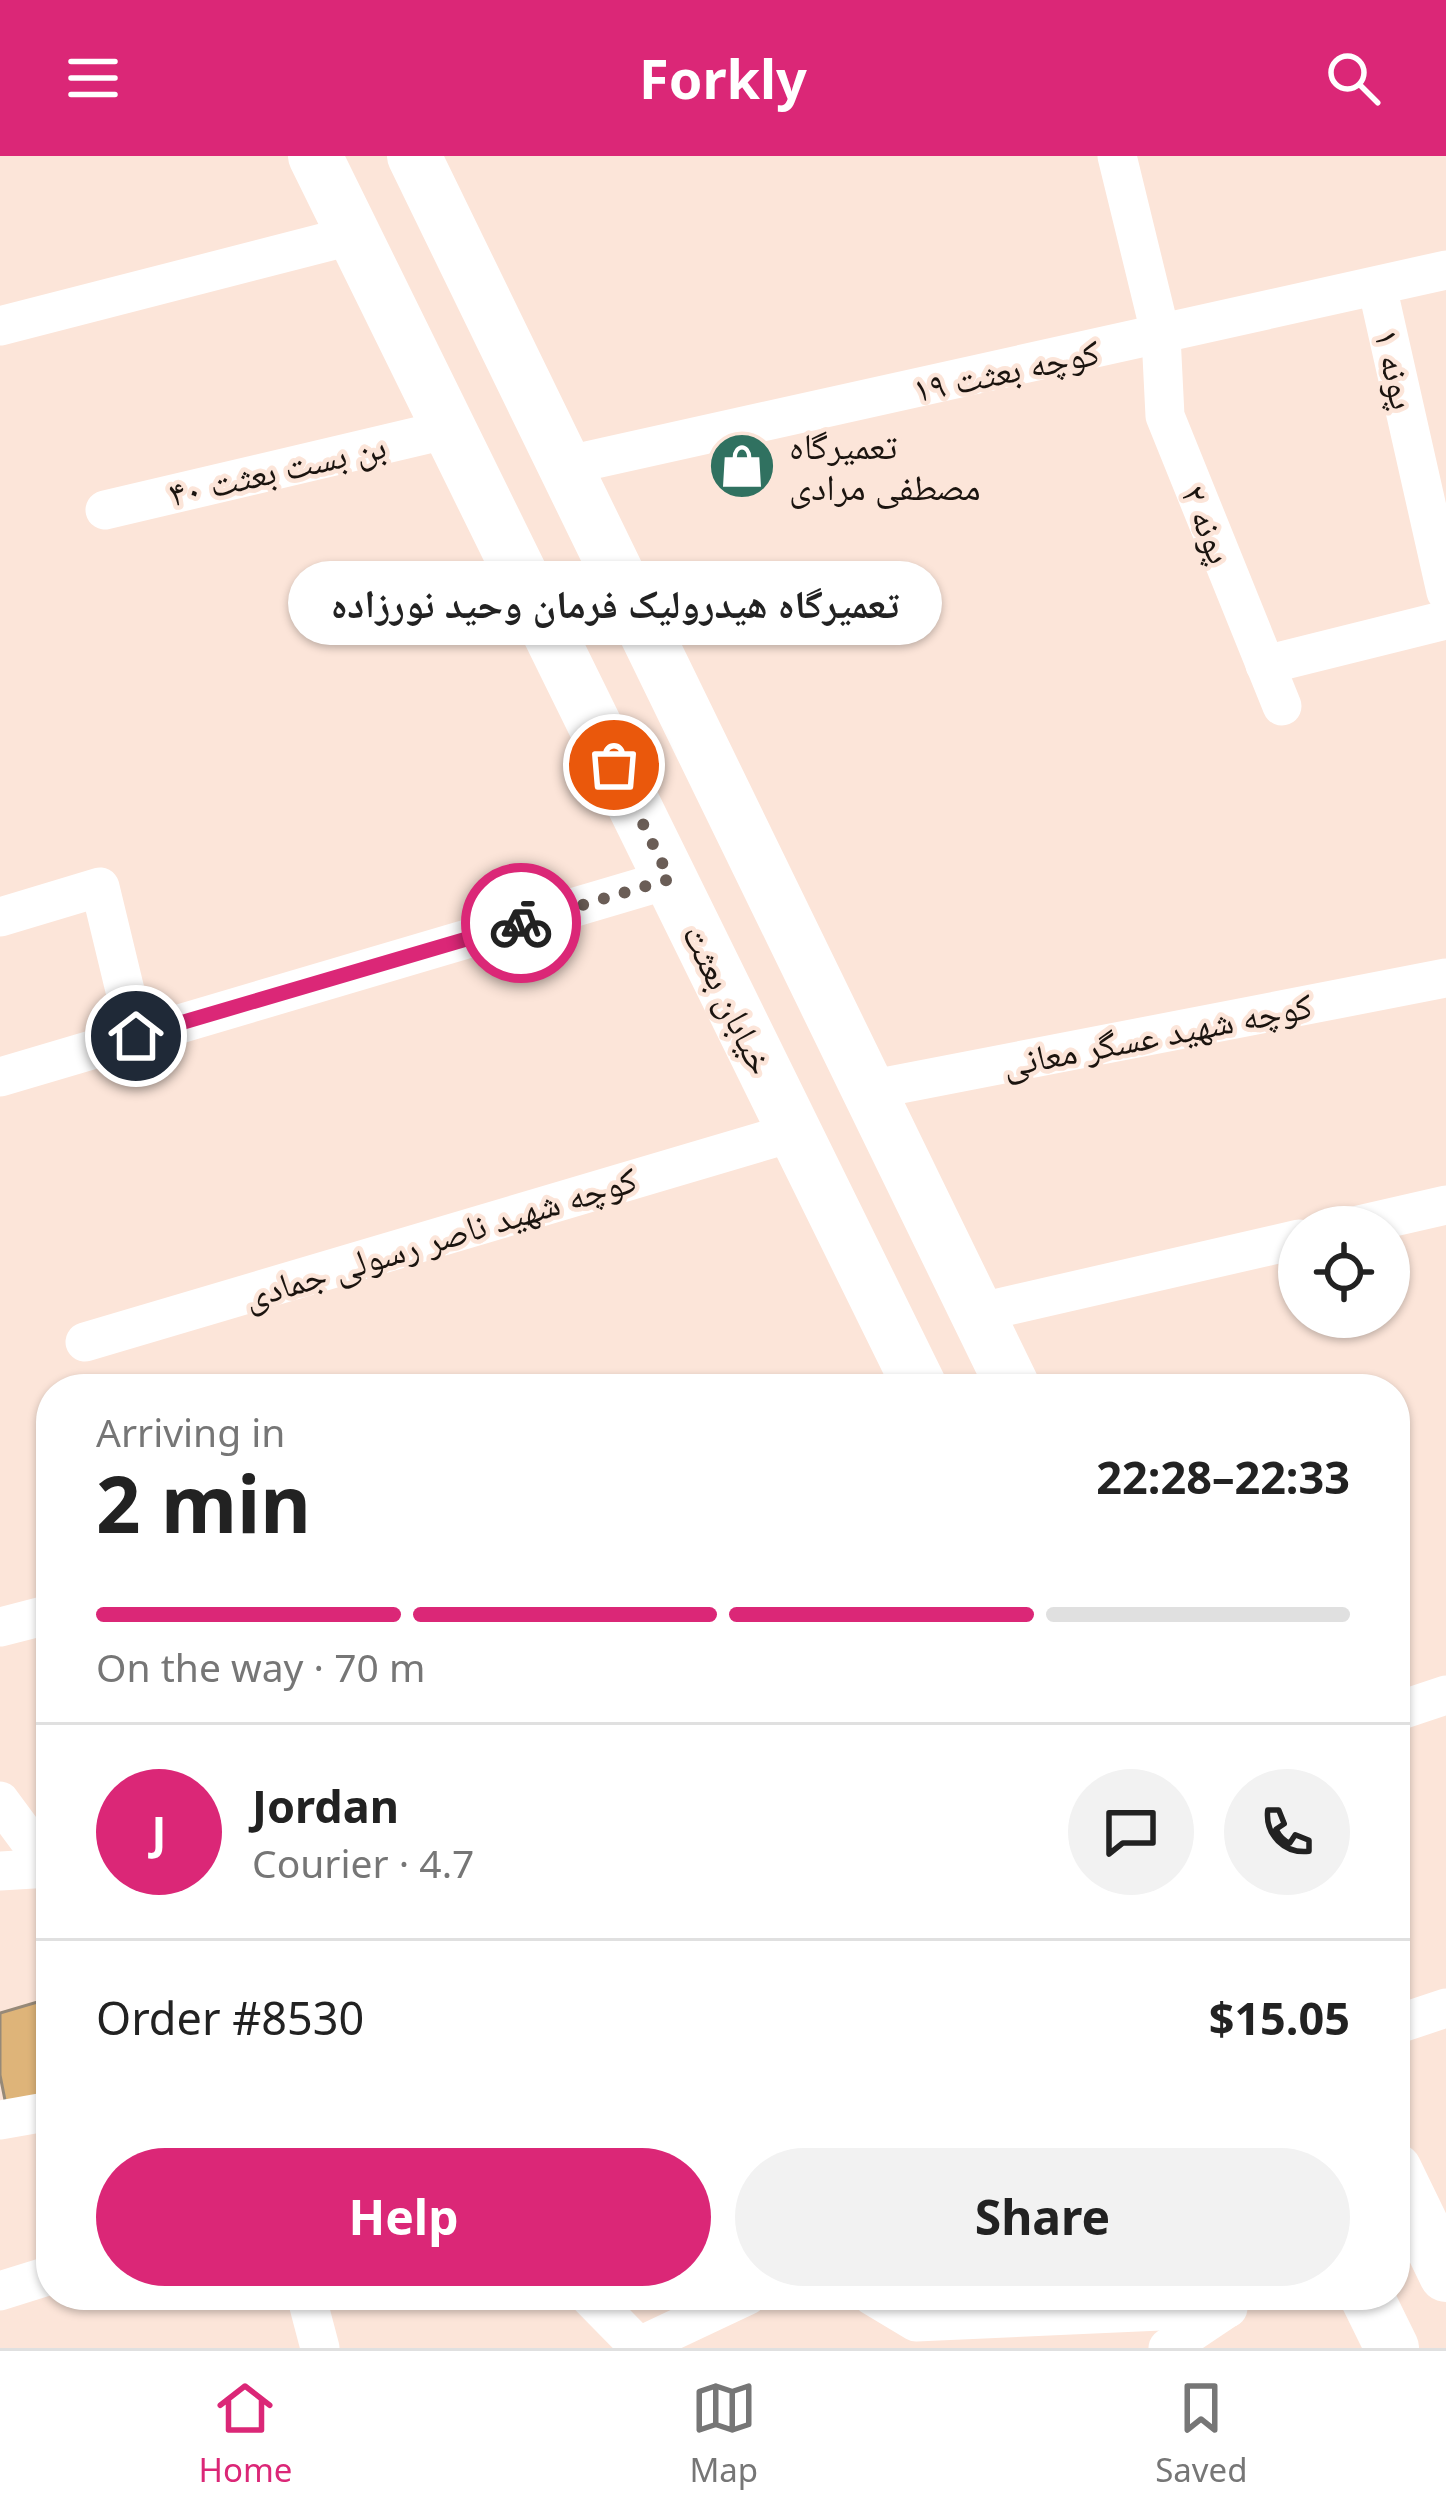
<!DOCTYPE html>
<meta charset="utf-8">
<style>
:root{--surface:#fff;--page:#f2f2f2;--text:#222;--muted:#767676;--line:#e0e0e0;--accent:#db2777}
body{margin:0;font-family:"Noto Sans","Noto Naskh Arabic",sans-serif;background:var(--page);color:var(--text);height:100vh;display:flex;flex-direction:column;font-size:45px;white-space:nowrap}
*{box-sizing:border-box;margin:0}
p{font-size:39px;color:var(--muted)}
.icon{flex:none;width:66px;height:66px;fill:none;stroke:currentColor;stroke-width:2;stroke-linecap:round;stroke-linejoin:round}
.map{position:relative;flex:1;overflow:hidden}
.sheet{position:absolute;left:36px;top:1218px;width:1374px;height:936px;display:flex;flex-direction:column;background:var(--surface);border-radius:48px;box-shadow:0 3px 9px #0004}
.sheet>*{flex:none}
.fabs{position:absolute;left:1278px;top:1050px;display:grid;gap:24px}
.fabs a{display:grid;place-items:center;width:132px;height:132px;border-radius:50%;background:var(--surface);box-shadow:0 3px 9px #0004;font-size:60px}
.pin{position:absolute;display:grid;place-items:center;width:102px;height:102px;color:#fff;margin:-51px;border:6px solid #fff;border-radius:50%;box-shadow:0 3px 12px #0007}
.courier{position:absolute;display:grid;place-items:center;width:120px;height:120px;margin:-60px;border:9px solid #db2777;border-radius:50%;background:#fff;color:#222;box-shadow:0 3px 15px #0007}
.bubble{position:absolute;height:84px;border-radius:42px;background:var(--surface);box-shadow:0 3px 9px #0004;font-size:39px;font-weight:700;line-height:84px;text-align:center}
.head em{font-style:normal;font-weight:700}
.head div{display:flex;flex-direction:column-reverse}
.head{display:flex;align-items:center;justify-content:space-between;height:204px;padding:0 60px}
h1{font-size:78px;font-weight:700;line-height:90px}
.bar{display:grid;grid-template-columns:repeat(4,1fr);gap:18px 12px;align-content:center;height:144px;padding:0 60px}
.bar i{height:15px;border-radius:9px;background:var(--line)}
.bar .selected{background:var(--accent)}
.bar p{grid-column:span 4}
.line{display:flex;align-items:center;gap:30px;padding:0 60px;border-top:3px solid var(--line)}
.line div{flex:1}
.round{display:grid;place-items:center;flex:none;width:126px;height:126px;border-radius:63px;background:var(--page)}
.button{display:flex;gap:24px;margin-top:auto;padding:24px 60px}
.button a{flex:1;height:138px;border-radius:72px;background:var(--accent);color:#fff;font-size:48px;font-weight:700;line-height:138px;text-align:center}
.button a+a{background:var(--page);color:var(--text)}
header{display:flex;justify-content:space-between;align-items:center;height:156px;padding:0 60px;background:var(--accent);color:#fff;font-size:54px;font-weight:700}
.dock{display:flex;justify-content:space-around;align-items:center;height:168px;border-top:3px solid var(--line);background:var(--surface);font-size:33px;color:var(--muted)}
.dock a{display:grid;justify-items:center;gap:6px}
.dock .selected{color:var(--accent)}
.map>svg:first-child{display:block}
</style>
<header><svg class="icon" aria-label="menu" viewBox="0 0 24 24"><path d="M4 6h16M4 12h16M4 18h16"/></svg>Forkly<svg class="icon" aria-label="search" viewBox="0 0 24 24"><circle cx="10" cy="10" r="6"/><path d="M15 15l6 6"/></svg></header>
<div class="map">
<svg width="1446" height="2192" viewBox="0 0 1446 2192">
<rect width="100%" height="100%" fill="#fce5d9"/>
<path fill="#deb479" stroke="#968978" stroke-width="3" d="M51 1842V1940L6 1949 0 1919V1857Z"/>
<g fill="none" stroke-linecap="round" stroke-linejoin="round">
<g stroke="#fff" stroke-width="39">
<path d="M1117 0 1161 180 1165 260 1282 550"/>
<path d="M1377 130 1446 436"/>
<path d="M0 170 354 79"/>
<path d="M564 310 1446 114"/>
<path d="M105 354 449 273"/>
<path d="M1265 509 1446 464"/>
<path d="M0 761 100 731 136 880"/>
<path d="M0 921 670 723"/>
<path d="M869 934 1446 822"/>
<path d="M1350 1071 1446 1049"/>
<path d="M977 1157 1299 1083"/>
<path d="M85 1186 794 976"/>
<path d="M0 1471 51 1458"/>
<path d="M1395 1556 1446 1539"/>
<path d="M0 1645 51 1714"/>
<path d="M0 1715 50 1712"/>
<path d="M1395 1869 1446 1852"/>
<path d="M0 1964 51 1955"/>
<path d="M0 2135 51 2119"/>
<path d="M306 2139 320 2192"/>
<path d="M588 2139 640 2192"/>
<path d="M871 2139 916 2166 1228 2152"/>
<path d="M636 2192 748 2139"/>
<path d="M1168 2192 1226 2153"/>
</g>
<g stroke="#fff" stroke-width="54">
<path d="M315 0 921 1233"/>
<path d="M414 0 1014 1233"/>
<path d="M1395 2014 1446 2119"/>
<path d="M1366 2139 1392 2192"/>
</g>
</g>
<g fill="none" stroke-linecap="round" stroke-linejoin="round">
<path stroke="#6a5d56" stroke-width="12" stroke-dasharray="0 21.6" d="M521 767 670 723 614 609"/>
<path stroke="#db2777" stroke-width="15" d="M136 880 521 767"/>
</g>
<defs>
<symbol id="shop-disc" viewBox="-11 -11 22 22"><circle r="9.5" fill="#307160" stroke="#fce5d9"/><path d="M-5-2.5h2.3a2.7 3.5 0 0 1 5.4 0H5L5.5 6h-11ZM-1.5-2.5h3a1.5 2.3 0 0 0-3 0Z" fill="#fff"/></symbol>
</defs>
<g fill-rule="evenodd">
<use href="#shop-disc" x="704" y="272" width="76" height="76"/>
</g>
<g text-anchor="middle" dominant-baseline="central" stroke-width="9" stroke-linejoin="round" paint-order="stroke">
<g font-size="36" fill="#1b140f" stroke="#fce5d9">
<text transform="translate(1396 213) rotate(77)">پونه ۱</text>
<text transform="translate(1006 214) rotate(-12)">کوچه بعثت ۱۹</text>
<text transform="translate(277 313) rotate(-13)">بن بست بعثت ۴۰</text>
<text transform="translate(1208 368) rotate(68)">پونه ۲</text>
<text transform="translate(729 843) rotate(64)">خیابان بعثت</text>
<text transform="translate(1157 878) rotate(-11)">کوچه شهید عسگر معانی</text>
<text transform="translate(440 1081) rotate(-17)">کوچه شهید ناصر رسولی جمادی</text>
</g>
<g font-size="36" fill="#1b140f" stroke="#fce5d9" text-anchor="start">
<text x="789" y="289">تعمیرگاه<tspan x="789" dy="41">مصطفی مرادی</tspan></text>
</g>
</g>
</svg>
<div class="fabs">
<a><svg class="icon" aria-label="locate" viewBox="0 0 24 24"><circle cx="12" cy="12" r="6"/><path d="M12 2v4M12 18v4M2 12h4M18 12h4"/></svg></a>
</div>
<div class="pin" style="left:614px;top:609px;background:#ea580c"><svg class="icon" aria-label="bag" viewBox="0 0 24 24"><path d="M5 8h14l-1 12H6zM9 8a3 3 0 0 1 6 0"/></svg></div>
<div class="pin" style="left:136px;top:880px;background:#1f2937"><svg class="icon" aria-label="home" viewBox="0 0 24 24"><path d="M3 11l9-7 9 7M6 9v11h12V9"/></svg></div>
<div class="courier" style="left:521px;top:767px"><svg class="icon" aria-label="bike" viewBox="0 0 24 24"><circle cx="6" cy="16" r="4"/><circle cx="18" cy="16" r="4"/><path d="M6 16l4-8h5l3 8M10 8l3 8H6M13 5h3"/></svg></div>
<div class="bubble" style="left:288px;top:405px;width:654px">تعمیرگاه هیدرولیک فرمان وحید نورزاده</div>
<section class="sheet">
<div class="head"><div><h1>2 min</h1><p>Arriving in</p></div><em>22:28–22:33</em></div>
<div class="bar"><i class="selected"></i><i class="selected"></i><i class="selected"></i><i></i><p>On the way · 70 m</p></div>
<div class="line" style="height:216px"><b class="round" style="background:var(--accent);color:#fff">J</b><div><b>Jordan</b><p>Courier · 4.7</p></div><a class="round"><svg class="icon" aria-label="chat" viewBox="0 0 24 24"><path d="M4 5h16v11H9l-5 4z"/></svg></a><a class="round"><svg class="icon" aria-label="phone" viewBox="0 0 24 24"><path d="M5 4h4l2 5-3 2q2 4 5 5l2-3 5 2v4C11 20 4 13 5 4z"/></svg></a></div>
<div class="line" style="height:156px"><div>Order #8530</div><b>$15.05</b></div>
<div class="button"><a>Help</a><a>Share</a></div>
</section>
</div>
<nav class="dock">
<a class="selected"><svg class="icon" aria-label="home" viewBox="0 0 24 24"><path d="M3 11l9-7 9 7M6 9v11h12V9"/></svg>Home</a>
<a><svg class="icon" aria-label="map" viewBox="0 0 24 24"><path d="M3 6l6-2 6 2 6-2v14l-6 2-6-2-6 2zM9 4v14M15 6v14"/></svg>Map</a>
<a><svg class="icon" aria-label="saved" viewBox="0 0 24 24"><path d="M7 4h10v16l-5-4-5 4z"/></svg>Saved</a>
</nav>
